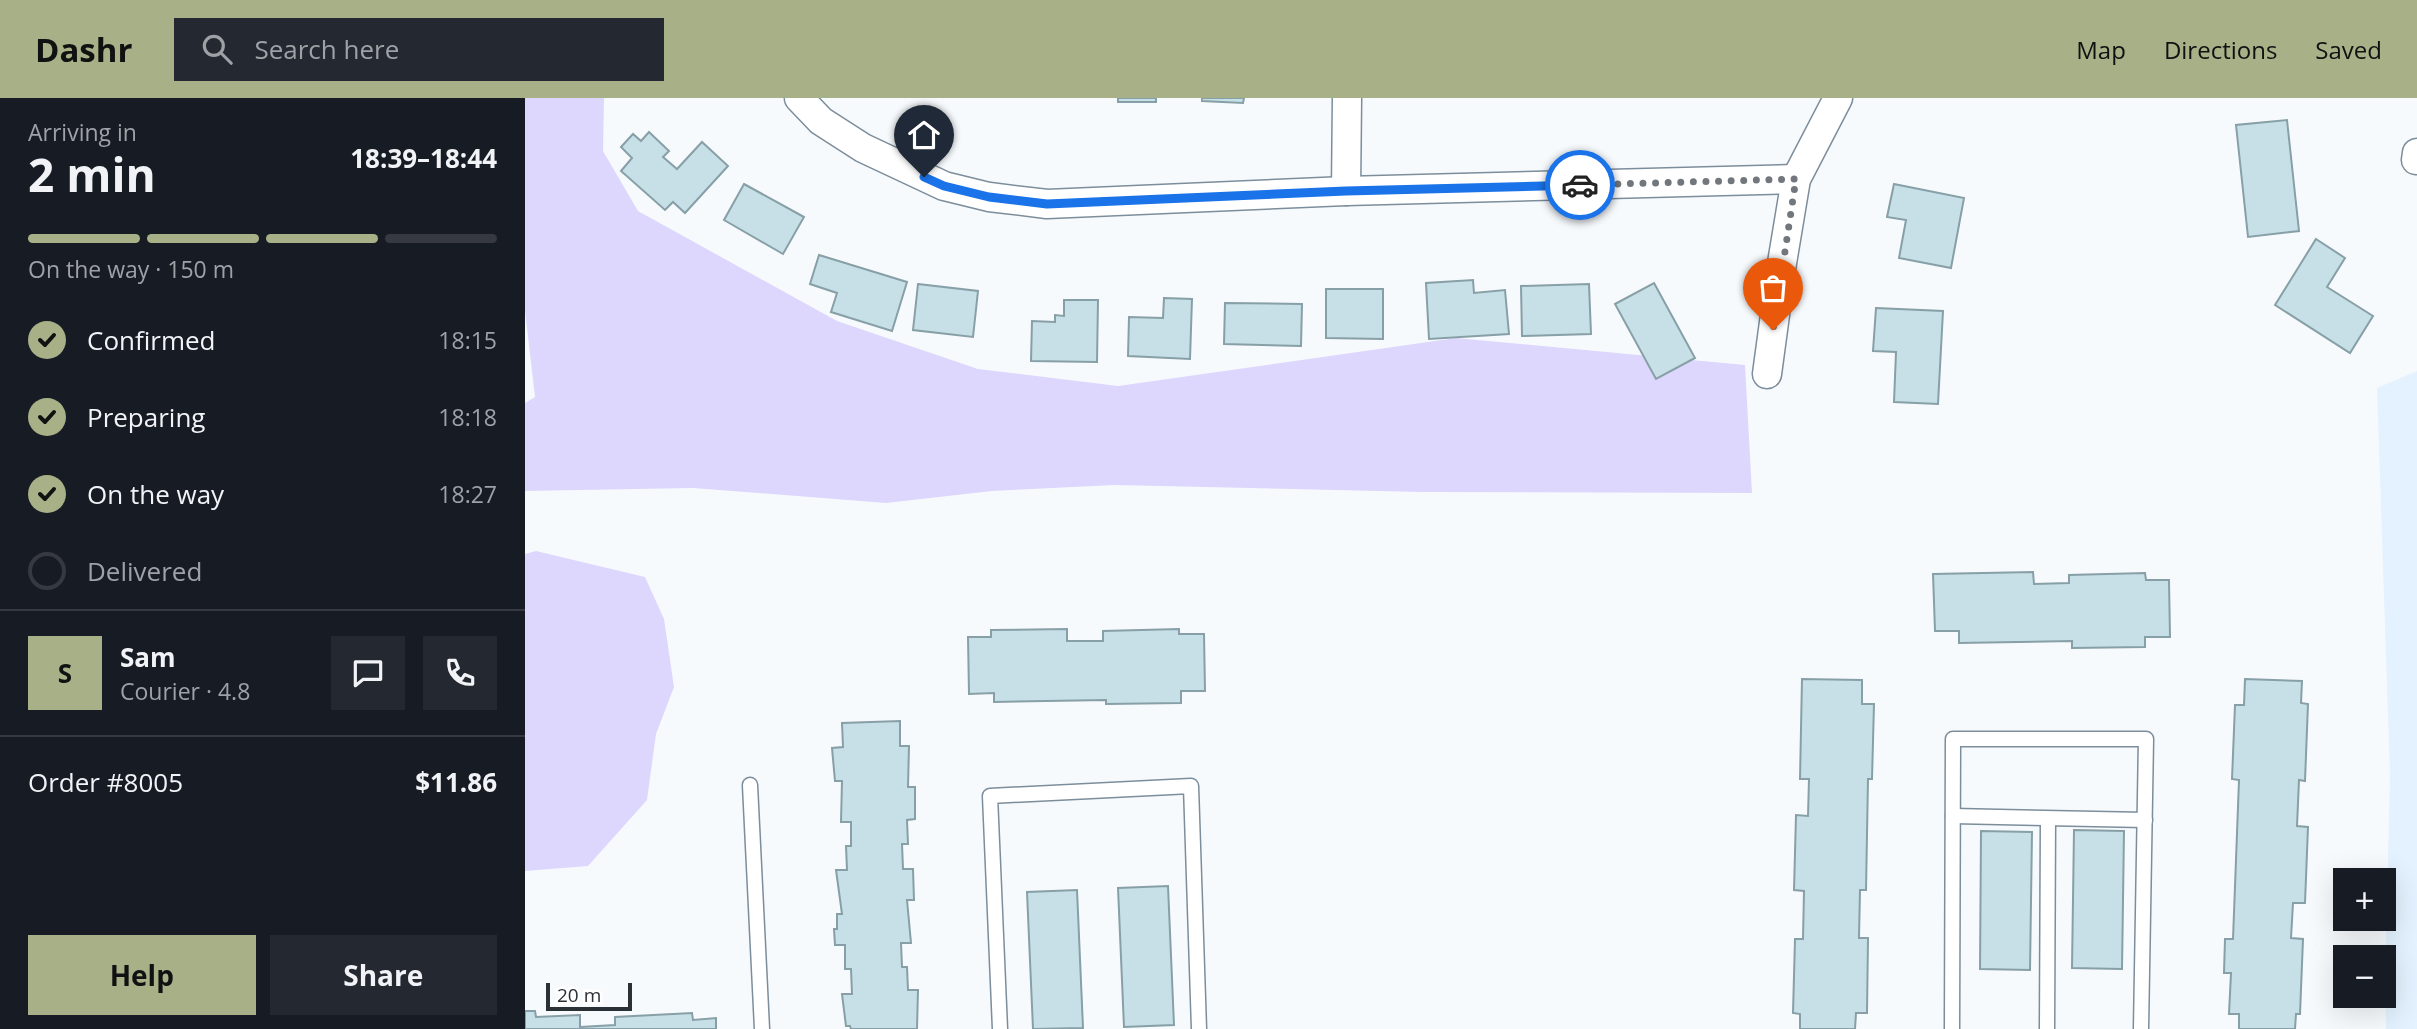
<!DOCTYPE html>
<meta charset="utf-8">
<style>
:root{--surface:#171b24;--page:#242831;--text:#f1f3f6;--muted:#9ea1a6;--line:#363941;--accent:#a8b087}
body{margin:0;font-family:"Open Sans",sans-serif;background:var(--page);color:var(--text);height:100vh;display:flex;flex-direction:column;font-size:26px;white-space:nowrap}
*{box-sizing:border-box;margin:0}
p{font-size:23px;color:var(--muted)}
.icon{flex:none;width:38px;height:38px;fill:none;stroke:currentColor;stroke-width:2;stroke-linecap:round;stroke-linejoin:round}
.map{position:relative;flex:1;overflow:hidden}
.drawer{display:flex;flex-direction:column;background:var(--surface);width:525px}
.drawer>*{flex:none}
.fabs{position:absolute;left:1808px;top:770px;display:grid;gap:14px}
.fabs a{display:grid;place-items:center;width:63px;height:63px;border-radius:0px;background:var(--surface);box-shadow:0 7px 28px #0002;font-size:35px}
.scale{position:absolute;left:21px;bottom:18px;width:86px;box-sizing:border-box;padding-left:7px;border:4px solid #293036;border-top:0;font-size:19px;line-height:24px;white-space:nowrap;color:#293036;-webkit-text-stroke:5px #fff;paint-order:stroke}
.pin{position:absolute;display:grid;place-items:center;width:60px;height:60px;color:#fff;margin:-72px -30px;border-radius:50% 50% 50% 0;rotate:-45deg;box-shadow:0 0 7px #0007}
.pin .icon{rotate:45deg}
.courier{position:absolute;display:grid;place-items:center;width:70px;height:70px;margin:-35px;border:5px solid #1a73e8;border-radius:50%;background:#fff;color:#222;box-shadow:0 2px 9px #0007}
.summary em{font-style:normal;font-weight:700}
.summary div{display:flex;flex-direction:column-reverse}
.summary{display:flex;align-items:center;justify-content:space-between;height:119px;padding:0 28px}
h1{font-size:46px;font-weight:700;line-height:52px}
.bar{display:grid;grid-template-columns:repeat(4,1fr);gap:10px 7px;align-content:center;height:84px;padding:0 28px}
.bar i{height:9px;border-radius:5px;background:var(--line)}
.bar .on{background:var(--accent)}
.bar p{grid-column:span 4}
.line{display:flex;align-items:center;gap:18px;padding:0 28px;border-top:2px solid var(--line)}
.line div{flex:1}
.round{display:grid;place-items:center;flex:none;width:74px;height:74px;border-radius:0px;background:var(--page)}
ol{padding:0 28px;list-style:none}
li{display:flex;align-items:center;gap:21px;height:77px}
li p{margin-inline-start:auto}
li .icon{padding:7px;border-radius:50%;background:var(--accent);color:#111;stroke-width:4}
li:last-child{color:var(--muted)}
li i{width:38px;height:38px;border:4px solid var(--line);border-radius:50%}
.cta{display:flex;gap:14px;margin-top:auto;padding:14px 28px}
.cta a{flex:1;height:80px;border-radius:0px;background:var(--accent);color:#111;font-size:28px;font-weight:700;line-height:80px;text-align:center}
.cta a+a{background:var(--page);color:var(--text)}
header{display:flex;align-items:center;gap:42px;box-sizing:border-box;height:98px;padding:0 35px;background:var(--accent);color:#111}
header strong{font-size:33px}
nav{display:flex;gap:38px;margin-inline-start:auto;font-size:24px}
.search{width:490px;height:63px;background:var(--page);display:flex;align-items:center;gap:18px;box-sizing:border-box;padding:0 24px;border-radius:0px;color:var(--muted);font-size:26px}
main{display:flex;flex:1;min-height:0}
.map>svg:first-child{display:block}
</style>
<header>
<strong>Dashr</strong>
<div class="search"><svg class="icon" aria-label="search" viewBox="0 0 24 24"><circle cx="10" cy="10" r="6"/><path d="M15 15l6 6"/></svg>Search here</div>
<nav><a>Map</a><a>Directions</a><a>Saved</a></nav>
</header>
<main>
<section class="drawer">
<div class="summary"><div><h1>2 min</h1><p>Arriving in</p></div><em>18:39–18:44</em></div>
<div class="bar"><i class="on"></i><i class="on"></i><i class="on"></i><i></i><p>On the way · 150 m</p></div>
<ol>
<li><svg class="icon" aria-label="check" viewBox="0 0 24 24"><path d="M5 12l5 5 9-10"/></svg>Confirmed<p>18:15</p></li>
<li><svg class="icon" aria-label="check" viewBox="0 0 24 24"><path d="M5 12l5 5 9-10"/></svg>Preparing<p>18:18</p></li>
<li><svg class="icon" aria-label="check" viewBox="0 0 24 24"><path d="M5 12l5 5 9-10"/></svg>On the way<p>18:27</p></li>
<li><i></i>Delivered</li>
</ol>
<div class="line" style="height:126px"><b class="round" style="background:var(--accent);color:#111">S</b><div><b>Sam</b><p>Courier · 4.8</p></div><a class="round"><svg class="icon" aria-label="chat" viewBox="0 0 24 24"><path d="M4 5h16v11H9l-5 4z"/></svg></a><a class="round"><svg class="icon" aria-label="phone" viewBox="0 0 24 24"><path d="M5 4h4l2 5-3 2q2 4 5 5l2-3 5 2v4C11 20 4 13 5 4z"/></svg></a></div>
<div class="line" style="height:91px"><div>Order #8005</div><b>$11.86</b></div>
<div class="cta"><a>Help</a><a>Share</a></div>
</section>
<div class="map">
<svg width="1892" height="931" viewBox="0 0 1892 931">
<rect width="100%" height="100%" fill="#f7fafd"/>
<path fill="#e3f2fe" d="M1892 273V931H1861L1860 876 1865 678 1852 290Z"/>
<g fill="#ddd7fd">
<path d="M0 0H79L78 53 113 113 312 223 453 271 593 288 931 240 1220 267 1227 395 897 394 590 387 467 393 361 405 168 390 0 393V305L10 299 0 213Z"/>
<path d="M11 453 120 479 139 521 149 589 131 636 122 702 63 768 0 773V456Z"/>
</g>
<g fill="#c7e0e7" stroke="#879fa6" stroke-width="2">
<rect x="593" y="0" width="38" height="4"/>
<path d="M677 0H719L718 5 677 3Z"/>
<path d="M1762 22 1774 133 1723 139 1711 27Z"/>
<path d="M124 34 144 53 138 59 152 71 177 44 203 68 160 115 148 104 140 112 96 73 107 60 96 49 108 36 116 43Z"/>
<path d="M219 86 279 119 258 156 199 122Z"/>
<path d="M1369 86 1439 100 1426 170 1374 160 1381 122 1362 119Z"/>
<path d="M1791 141 1820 160 1802 189 1848 218 1825 255 1750 207Z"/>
<path d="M294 157 382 184 367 233 306 214 312 195 285 186Z"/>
<path d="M948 182 949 195 980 192 984 236 904 241 901 185Z"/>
<path d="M1129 185 1170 260 1131 281 1090 206Z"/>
<path d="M393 186 453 193 448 239 388 232Z"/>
<path d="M1064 186 1066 236 997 238 996 188Z"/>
<path d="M801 191H858V241L801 240Z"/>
<path d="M639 200 667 201 665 261 603 258 604 219 638 220Z"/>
<path d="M539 202H573L572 264 506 263 507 223 530 224V217L539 218Z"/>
<path d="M700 205 777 206 776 248 699 246Z"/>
<path d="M1351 210 1418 213 1413 306 1369 304 1371 254 1348 253Z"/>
<path d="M1508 474 1509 486 1544 485V477L1620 475 1621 482H1644L1645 539H1620V549L1547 550V543L1434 545V533H1410L1408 476Z"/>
<path d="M542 531V543H578V533L654 531V536H679L680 593H656V605L581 606V602L469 604V595L444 596 443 539H466V532Z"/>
<path d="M1277 581 1337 582V606H1349L1347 681H1343L1341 792H1335L1334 840H1343L1342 915H1331L1330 931H1275V916L1268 915 1270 841H1278L1279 793 1269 792 1271 717 1283 718 1284 681H1275Z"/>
<path d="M1720 581 1777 583 1776 605 1783 606 1780 683 1774 682 1772 728 1783 729 1780 805H1768L1766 840 1778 841 1775 916H1771L1770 931H1714V916H1704L1706 875H1699L1700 841H1708L1714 682 1707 681 1710 607H1719Z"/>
<path d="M375 623V648H384L383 689H390V721L382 722 383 746H377L378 771H388L389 802H382L386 845H376L377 869H382L383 892H393L392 931H326L325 928H321L317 896H327L326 871H320V847H310L309 831H312V816H317L311 772H322L321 748H326V724H316L317 683H310L307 650 318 649 317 625Z"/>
<path d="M1549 732 1599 733 1597 871 1547 870Z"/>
<path d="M1456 733 1507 734 1505 872 1455 871Z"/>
<path d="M643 788 649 927 599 929 593 790Z"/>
<path d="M552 792 558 930 508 931 502 794Z"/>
<path d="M0 913H10L11 919 55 917V929L90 927V919L167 915 168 922 191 920V931H0Z"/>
</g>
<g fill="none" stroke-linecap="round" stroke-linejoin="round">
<defs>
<g id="lane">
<path d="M225 687 237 931"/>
<path d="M1428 718 1620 722"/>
<path d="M475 931 465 698 666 688 674 931"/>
<path d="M1427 931 1428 641H1621L1616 931"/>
<path d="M1522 931 1523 721"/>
</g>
<g id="street">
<path d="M274 0 296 23 338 50 419 88 464 99 522 106 821 93 1271 81"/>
<path d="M1891 62 1892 55"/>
<path d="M821 93 822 0"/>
<path d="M1242 276 1257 165 1271 81 1313 0"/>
</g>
</defs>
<use href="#lane" stroke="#7c8d9b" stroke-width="17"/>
<use href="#street" stroke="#7c8d9b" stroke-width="31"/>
<use href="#lane" stroke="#fff" stroke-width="14"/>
<use href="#street" stroke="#fff" stroke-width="28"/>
</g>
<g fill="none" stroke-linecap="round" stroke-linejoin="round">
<path stroke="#71777c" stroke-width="7" stroke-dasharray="0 12.6" d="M1055 87 1271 81 1248 232"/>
<path stroke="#1a73e8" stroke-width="9" d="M399 79 419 88 464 99 522 106 821 93 1055 87"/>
</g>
</svg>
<div class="fabs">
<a>+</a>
<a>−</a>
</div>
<div class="scale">20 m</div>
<div class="pin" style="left:1248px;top:232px;background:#ea580c"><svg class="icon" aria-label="bag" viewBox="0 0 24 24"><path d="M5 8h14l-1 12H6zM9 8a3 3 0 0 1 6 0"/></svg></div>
<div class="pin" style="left:399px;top:79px;background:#1f2937"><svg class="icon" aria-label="home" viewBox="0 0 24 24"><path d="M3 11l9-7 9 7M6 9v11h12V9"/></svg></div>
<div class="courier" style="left:1055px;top:87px"><svg class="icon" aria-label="car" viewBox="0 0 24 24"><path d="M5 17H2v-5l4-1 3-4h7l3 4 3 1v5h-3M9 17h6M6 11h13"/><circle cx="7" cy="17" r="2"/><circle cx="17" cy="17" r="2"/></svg></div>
</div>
</main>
